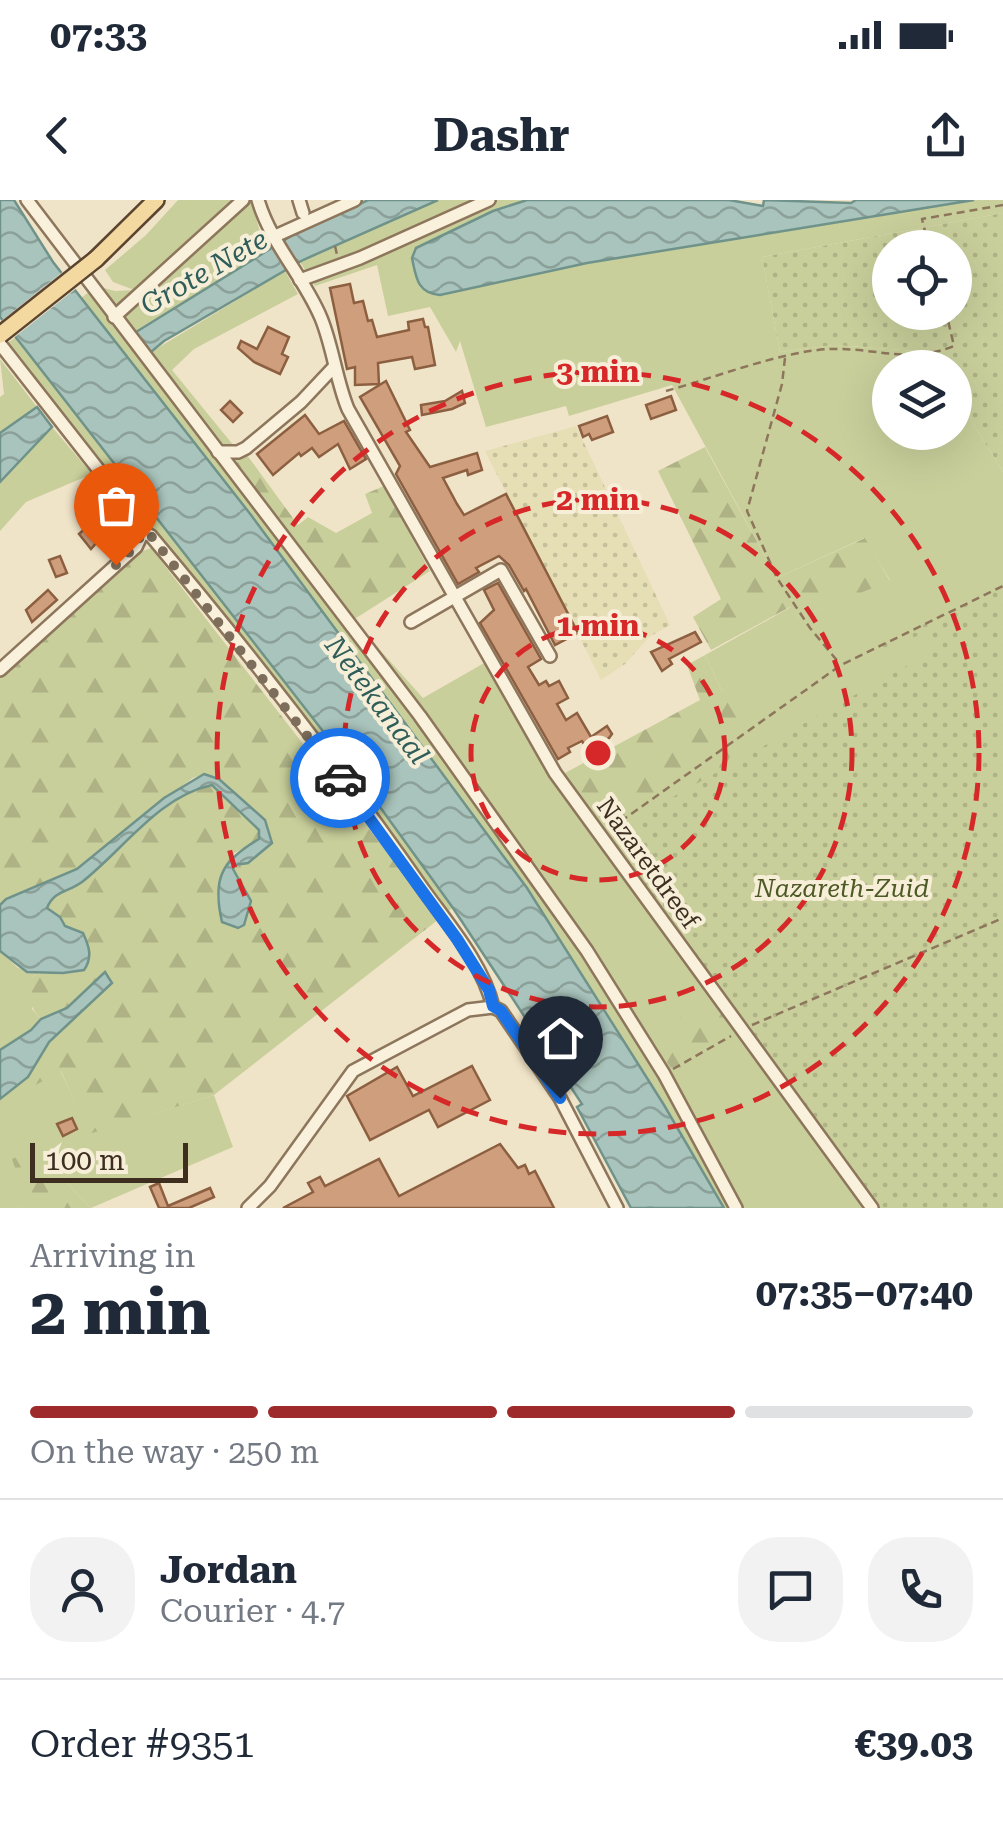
<!DOCTYPE html>
<meta charset="utf-8">
<style>
:root{--surface:#fff;--page:#f2f2f3;--text:#1f2937;--muted:#747a83;--line:#e0e1e3;--accent:#9e2a2b}
body{margin:0;font-family:"Roboto Serif",serif;background:var(--page);color:var(--text);height:100vh;display:flex;flex-direction:column;font-size:38px;white-space:nowrap}
*{box-sizing:border-box;margin:0}
p{font-size:32px;color:var(--muted)}
.icon{flex:none;width:55px;height:55px;fill:none;stroke:currentColor;stroke-width:2;stroke-linecap:round;stroke-linejoin:round}
.map{position:relative;height:1008px;overflow:hidden}
.panel{display:flex;flex-direction:column;background:var(--surface);flex:1}
.panel>*{flex:none}
.fabs{position:absolute;left:872px;top:30px;display:grid;gap:20px}
.fabs a{display:grid;place-items:center;width:100px;height:100px;border-radius:50%;background:var(--surface);box-shadow:0 10px 40px #0002;font-size:50px}
.scale{position:absolute;left:30px;bottom:25px;width:158px;box-sizing:border-box;padding-left:10px;border:5px solid #3d2e20;border-top:0;font-size:28px;line-height:35px;white-space:nowrap;color:#3d2e20;-webkit-text-stroke:8px #f7eed8;paint-order:stroke}
.pin{position:absolute;display:grid;place-items:center;width:85px;height:85px;color:#fff;margin:-102px -42px;border-radius:50% 50% 50% 0;rotate:-45deg;box-shadow:0 0 10px #0007}
.pin .icon{rotate:45deg}
.courier{position:absolute;display:grid;place-items:center;width:100px;height:100px;margin:-50px;border:8px solid #1a73e8;border-radius:50%;background:#fff;color:#222;box-shadow:0 2px 12px #0007}
.summary em{font-style:normal;font-weight:700}
.summary div{display:flex;flex-direction:column-reverse}
.summary{display:flex;align-items:center;justify-content:space-between;height:170px;padding:0 30px}
h1{font-size:65px;font-weight:700;line-height:75px}
.bar{display:grid;grid-template-columns:repeat(4,1fr);gap:15px 10px;align-content:center;height:120px;padding:0 30px}
.bar i{height:12px;border-radius:8px;background:var(--line)}
.bar .active{background:var(--accent)}
.bar p{grid-column:span 4}
.line{display:flex;align-items:center;gap:25px;padding:0 30px;border-top:2px solid var(--line)}
.line div{flex:1}
.round{display:grid;place-items:center;flex:none;width:105px;height:105px;border-radius:40px;background:var(--page)}
.status{display:flex;justify-content:space-between;align-items:center;height:70px;padding:0 50px;background:var(--surface);direction:ltr}
.status svg{height:28px;fill:currentColor}
header{display:flex;justify-content:space-between;align-items:center;height:130px;padding:0 30px;background:var(--surface);font-size:45px;font-weight:700}
.map>svg:first-child{display:block}
</style>
<div class="status"><b>07:33</b><svg viewBox="0 0 49 12"><path d="M0 12V9h3v3zM5 12V6h3v6zM10 12V3h3v9zM15 12V0h3v12zM26 1h20v11H26zM47 4h2v5h-2z"/></svg></div>
<header><svg class="icon" aria-label="back" viewBox="0 0 24 24"><path d="M15 5l-7 7 7 7"/></svg>Dashr<svg class="icon" aria-label="share" viewBox="0 0 24 24"><path d="M12 15V3M7 8l5-5 5 5M5 13v7h14v-7"/></svg></header>
<div class="map">
<svg width="1003" height="1008" viewBox="0 0 1003 1008">
<defs>
<pattern id="farmland-dots" width="8" height="8" patternUnits="userSpaceOnUse" patternTransform="scale(2.5)"><rect width="8" height="8" fill="#e6deb5"/><path d="M2 2h.1M6 6h.1" fill="none" stroke="#c6bf9b" stroke-width="1.8" stroke-linecap="round"/></pattern>
<pattern id="forest-firs" width="22" height="20" patternUnits="userSpaceOnUse" patternTransform="scale(2.5)"><rect width="22" height="20" fill="#c9cf9b"/><path d="M5 1l3.5 6h-7zM16 11l3.5 6h-7z" fill="#aeb285"/></pattern>
<pattern id="park-dots" width="8" height="8" patternUnits="userSpaceOnUse" patternTransform="scale(2.5)"><rect width="8" height="8" fill="#c9cf9b"/><path d="M2 2h.1M6 6h.1" fill="none" stroke="#aeb285" stroke-width="1.8" stroke-linecap="round"/></pattern>
<pattern id="water-waves" width="16" height="10" patternUnits="userSpaceOnUse" patternTransform="scale(2.5)"><rect width="16" height="10" fill="#a9c4bc"/><path d="M0 5q4-4 8 0t8 0" fill="none" stroke="#8ba098"/></pattern>
</defs>
<rect width="100%" height="100%" fill="#f0e4c8"/>
<path fill="url(#farmland-dots)" d="M576 226 670 425 649 437 625 464 601 480 485 251Z"/>
<g fill="#c9cf9b">
<path d="M178 0H252L259 29 270 48 136 131 151 152 285 71 298 94 194 149 172 170 234 246 247 255 235 264 353 420 423 498 486 462 553 578 565 573 605 635 729 487 722 491 705 455 791 407 798 418 890 380 864 338 777 378 672 185 569 216 566 206 486 227 460 141 456 152 430 107 388 116 377 65 315 86 300 62 438 0H527L493 11 416 48 440 95 587 63 974 0H1003V13L762 57 780 152 834 145 929 152 939 167 890 168V232H955V194L1003 272V1008H724L664 905 527 688 251 315 81 98 97 86 115 91 134 90 113 82 105 70 146 35Z"/>
<path d="M16 137 280 472 453 708 445 713 162 341 6 144Z"/>
<path d="M0 159 37 207 0 233V197L4 194Z"/>
<path d="M52 227 92 274 26 302 0 331V282Z"/>
<path d="M0 751 18 768 40 773 31 777 32 809 41 819 31 830 3 849H0Z"/>
<path d="M60 870 90 933 214 895 233 947 91 1008 66 982 51 941 27 1004 17 1008H0V899L17 884 24 891Z"/>
</g>
<g fill="url(#forest-firs)">
<path d="M705 247 777 378 865 338 890 381 798 418 790 407 711 450 693 417 721 399 658 271Z"/>
<path d="M247 255 298 325 308 317 336 333 372 313 365 294 384 286 430 371 353 420 235 264Z"/>
<path d="M151 348 439 719 214 895 89 934 61 871 23 892 17 884 28 877 49 842 112 783 105 773 67 808 41 819C28 805 27 795 31 777L40 773H74C69 748 70 722 46 708 54 690 69 692 82 682 124 650 159 596 213 584L259 629V639L233 654 217 697 220 714 247 716 248 695 232 669 255 658 272 643 229 588 219 579 204 574 193 578 143 614 77 669 6 699 0 705V476L140 352Z"/>
<path d="M705 455 722 491 730 486 743 530 724 569 605 635 565 573 700 500 687 465Z"/>
<path d="M710 797 740 838 677 877 650 838Z"/>
<path d="M52 941 66 982 91 1008H17L27 1003 12 959Z"/>
</g>
<g fill="url(#park-dots)" fill-rule="evenodd">
<path d="M1003 13V272L955 194V168L939 167 929 152 834 145 780 152 762 57ZM890 48H955V112H890Z"/>
<path d="M1003 386V1008H877L605 635 935 450 925 433 841 465Z"/>
</g>
<g fill="url(#water-waves)" stroke="#6f938a" stroke-width="2.5">
<path d="M0 0H14L53 62 251 315 527 688 664 905 724 1008H631L577 907 582 904 453 708 354 571 0 117Z"/>
<path d="M368 0H438L303 60 164 141 151 152 136 132 291 36Z"/>
<path d="M527 0H729L763 6 764 0 851 3 856 0H974L587 63 440 95C417 93 416 77 412 58L416 48 493 11Z"/>
<path d="M37 207 52 227 0 282V233Z"/>
<path d="M204 574 219 579 265 620 272 643 248 663 235 665 233 669 251 701 244 725 238 728 222 722C212 679 221 661 259 639V630L212 585C159 596 123 650 82 682 69 692 54 690 47 708L60 717 65 726 83 733C89 746 93 757 84 770L63 773 27 772 0 751V705L6 699 77 669 164 598Z"/>
<path d="M105 772 112 783 49 842 28 877 0 899V850L31 830 41 819 67 808Z"/>
</g>
<path fill="#f0e4c8" d="M65 70 78 87 11 140 0 122Z"/>
<g fill="#cf9f7d" stroke="#8d5f41" stroke-width="2.5">
<path d="M350 84 354 103 363 101 368 121 372 120 377 137 409 130 408 122 423 119 425 127H428L435 165 415 169 412 157 378 163 379 184 355 185V167L347 169 330 88Z"/>
<path d="M268 127 289 137 282 154 288 157 280 174 254 162 238 148 241 141 257 149Z"/>
<path d="M386 181 410 230 406 232 430 267 477 253 482 270 468 275 467 270 443 278 457 304 464 315 506 294 578 433 555 445 526 389 524 391 509 365 499 356 476 368 479 372 458 384 396 274 400 266 360 197Z"/>
<path d="M462 191 465 203 452 209 422 215 421 205 445 201Z"/>
<path d="M671 196 676 210 651 219 646 205Z"/>
<path d="M230 201 242 213 233 222 221 210Z"/>
<path d="M305 215 319 234 344 221 366 259 350 269 338 244 319 257 312 248 301 256 299 253 273 275 257 254Z"/>
<path d="M607 216 613 232 592 240 589 234 583 237 579 226Z"/>
<path d="M99 316 109 328 91 349 79 334Z"/>
<path d="M60 356 67 373 56 377 49 360Z"/>
<path d="M498 383 541 459 528 467 539 485 546 481 549 486 559 481 568 498 557 504 566 520 577 513 591 537 607 526 612 534 609 538 588 550 582 541 568 548 570 552 558 559 480 423 494 410 484 390Z"/>
<path d="M48 390 57 400 32 422 26 410Z"/>
<path d="M695 432 701 442 669 459 672 464 662 471 651 452Z"/>
<path d="M472 866 490 900 438 927 429 910 370 940 347 896 397 867 413 896Z"/>
<path d="M72 918 77 929 63 936 57 924Z"/>
<path d="M500 944 518 968 525 965 529 974 535 971 554 1008H283L313 992 308 983 320 977 325 986 379 959 399 996Z"/>
<path d="M159 983 168 1006 210 988 214 997 189 1008H159L150 987Z"/>
</g>
<g fill="none" stroke-linecap="round" stroke-linejoin="round">
<defs>
<g id="minor">
<path d="M27 0 420 516 587 751 664 874 736 1008"/>
<path d="M258 0C271 44 304 77 321 118 333 147 336 180 348 209L555 573 872 1008"/>
<path d="M299 0 303 13"/>
<path d="M273 37 355 0"/>
<path d="M300 80 360 58 489 0"/>
<path d="M114 117 243 0"/>
<path d="M0 144 138 320 143 332"/>
<path d="M218 252H238L246 248 301 202 333 168"/>
<path d="M143 332 151 336C246 449 338 567 423 689 448 724 483 764 493 807L501 811 560 898 617 1008"/>
<path d="M411 422 501 370 550 456"/>
<path d="M0 470 136 347 143 332"/>
<path d="M248 1008 270 986 353 871 468 810 493 807"/>
</g>
<path id="major" d="M96 59 156 0"/>
</defs>
<use href="#minor" stroke="#8d765c" stroke-width="16"/>
<use href="#major" stroke="#5b4430" stroke-width="20"/>
<g stroke="#8d765c" stroke-width="2.5" stroke-dasharray="8 5" stroke-linecap="butt">
<path d="M335 46 337 55"/>
<path d="M929 48 922 19 1003 5"/>
<path d="M785 158 782 184 747 311 777 378 810 428 840 464"/>
<path d="M666 191C714 178 785 150 832 149 877 148 909 164 954 146L946 112"/>
<path d="M610 629 841 465 1003 386"/>
<path d="M752 825 1003 718"/>
<path d="M673 869 731 836"/>
</g>
<use href="#minor" stroke="#faf1dc" stroke-width="11"/>
<use href="#major" stroke="#f3d9a0" stroke-width="15"/>
<defs>
<path id="major-bridge" d="M0 135 96 59"/>
</defs>
<use href="#major-bridge" stroke="#5b4430" stroke-width="20" stroke-linecap="butt"/>
<use href="#major-bridge" stroke="#f3d9a0" stroke-width="15"/>
</g>
<g fill="none" stroke-linecap="round" stroke-linejoin="round">
<path stroke="#7c6e5b" stroke-width="10" stroke-dasharray="0 18" d="M116 365 136 346 142 332 151 336 340 578"/>
<path stroke="#1a73e8" stroke-width="12" d="M340 578 457 739 489 790 493 806 501 811 560 898"/>
</g>
<g fill="none" stroke="#d62828" stroke-width="5" stroke-dasharray="18 12">
<circle cx="598" cy="553" r="127"/>
<circle cx="598" cy="553" r="254"/>
<circle cx="598" cy="553" r="381"/>
</g>
<g text-anchor="middle" dominant-baseline="central" stroke-width="8" stroke-linejoin="round" paint-order="stroke">
<g font-size="25" fill="#3d2e20" stroke="#f7eed8">
<text transform="translate(648 663) rotate(54)">Nazaretdreef</text>
</g>
<g font-size="25" font-style="italic" fill="#4d5a26" stroke="#f7eed8">
<text x="842" y="688">Nazareth-Zuid</text>
</g>
<g font-size="28" font-style="italic" fill="#2f5d5a" stroke="#f7eed8">
<text transform="translate(204 72) rotate(-30)">Grote Nete</text>
<text transform="translate(377 500) rotate(53)">Netekanaal</text>
</g>
</g>
<circle cx="598" cy="553" r="15" fill="#d62828" stroke="#f7eed8" stroke-width="5"/>
<g font-size="30" text-anchor="middle" font-weight="bold" fill="#d62828" stroke="#f7eed8" stroke-width="8" stroke-linejoin="round" paint-order="stroke">
<text x="598" y="182">3 min</text>
<text x="598" y="310">2 min</text>
<text x="598" y="436">1 min</text>
</g>
</svg>
<div class="fabs">
<a><svg class="icon" aria-label="locate" viewBox="0 0 24 24"><circle cx="12" cy="12" r="6"/><path d="M12 2v4M12 18v4M2 12h4M18 12h4"/></svg></a>
<a><svg class="icon" aria-label="layers" viewBox="0 0 24 24"><path d="M12 4l9 5-9 5-9-5zM3 14l9 5 9-5"/></svg></a>
</div>
<div class="scale">100 m</div>
<div class="pin" style="left:116px;top:365px;background:#ea580c"><svg class="icon" aria-label="bag" viewBox="0 0 24 24"><path d="M5 8h14l-1 12H6zM9 8a3 3 0 0 1 6 0"/></svg></div>
<div class="pin" style="left:560px;top:898px;background:#1f2937"><svg class="icon" aria-label="home" viewBox="0 0 24 24"><path d="M3 11l9-7 9 7M6 9v11h12V9"/></svg></div>
<div class="courier" style="left:340px;top:578px"><svg class="icon" aria-label="car" viewBox="0 0 24 24"><path d="M5 17H2v-5l4-1 3-4h7l3 4 3 1v5h-3M9 17h6M6 11h13"/><circle cx="7" cy="17" r="2"/><circle cx="17" cy="17" r="2"/></svg></div>
</div>
<section class="panel">
<div class="summary"><div><h1>2 min</h1><p>Arriving in</p></div><em>07:35–07:40</em></div>
<div class="bar"><i class="active"></i><i class="active"></i><i class="active"></i><i></i><p>On the way · 250 m</p></div>
<div class="line" style="height:180px"><a class="round"><svg class="icon" aria-label="person" viewBox="0 0 24 24"><circle cx="12" cy="8" r="4"/><path d="M4 21q1-7 8-7t8 7"/></svg></a><div><b>Jordan</b><p>Courier · 4.7</p></div><a class="round"><svg class="icon" aria-label="chat" viewBox="0 0 24 24"><path d="M4 5h16v11H9l-5 4z"/></svg></a><a class="round"><svg class="icon" aria-label="phone" viewBox="0 0 24 24"><path d="M5 4h4l2 5-3 2q2 4 5 5l2-3 5 2v4C11 20 4 13 5 4z"/></svg></a></div>
<div class="line" style="height:130px"><div>Order #9351</div><b>€39.03</b></div>
</section>
